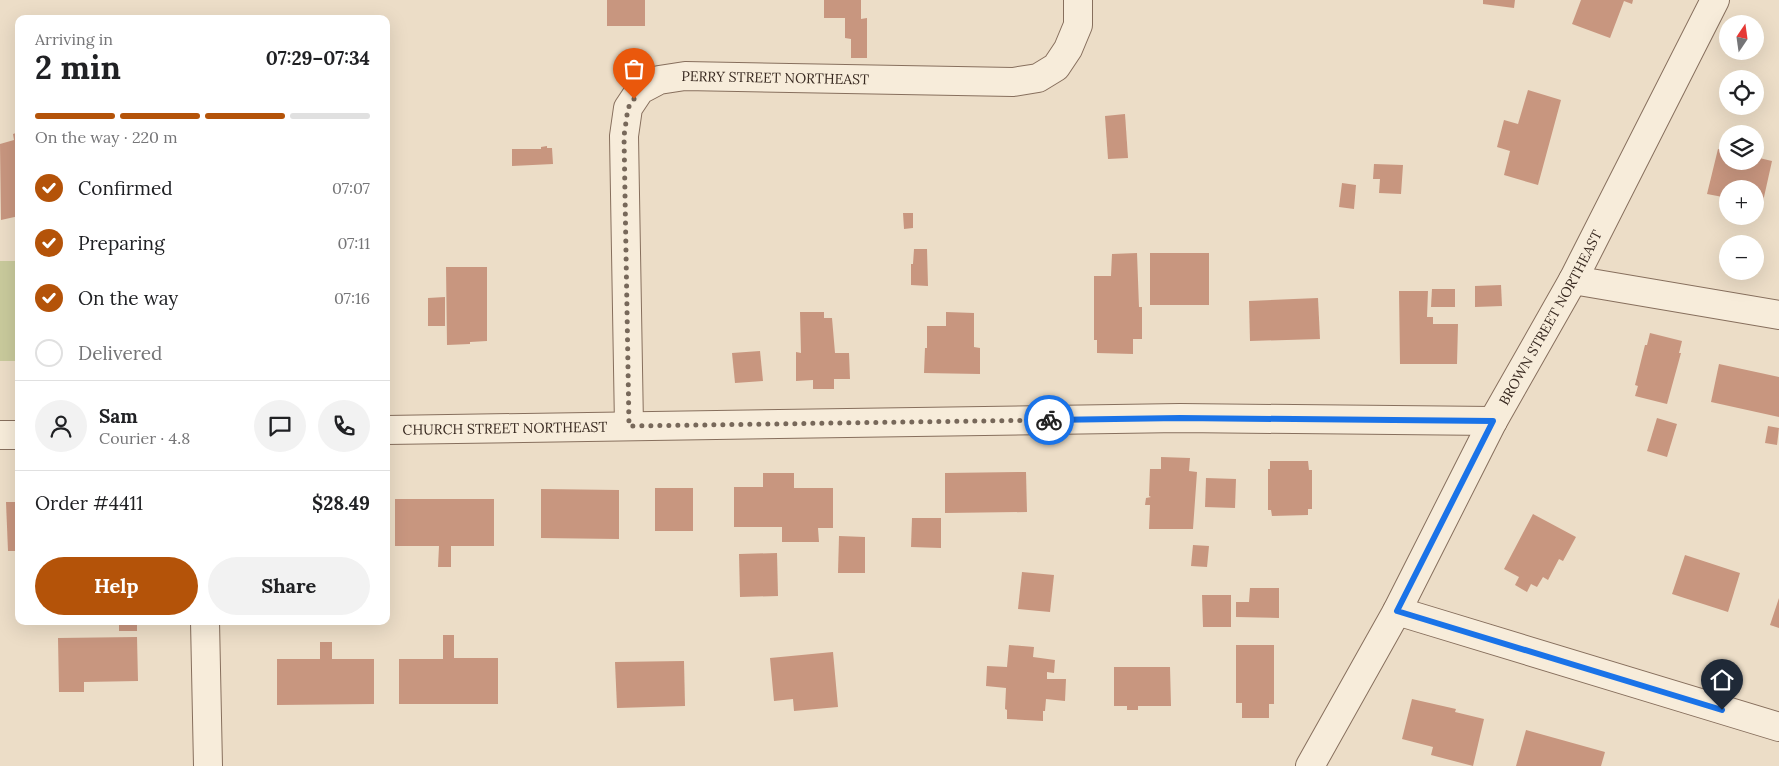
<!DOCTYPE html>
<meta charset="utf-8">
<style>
:root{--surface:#fff;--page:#f2f2f2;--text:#202124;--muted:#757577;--line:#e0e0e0;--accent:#b45309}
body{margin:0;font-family:Lora,serif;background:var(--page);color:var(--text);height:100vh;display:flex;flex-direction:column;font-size:19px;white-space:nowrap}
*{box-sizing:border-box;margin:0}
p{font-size:16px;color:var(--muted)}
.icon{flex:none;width:28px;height:28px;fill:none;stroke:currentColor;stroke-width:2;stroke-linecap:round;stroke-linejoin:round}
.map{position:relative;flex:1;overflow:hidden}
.panel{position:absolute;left:15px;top:15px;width:375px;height:610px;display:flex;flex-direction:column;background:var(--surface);border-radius:10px;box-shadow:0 5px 20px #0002}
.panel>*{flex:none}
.needle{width:32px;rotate:13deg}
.tools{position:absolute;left:1719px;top:15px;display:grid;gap:10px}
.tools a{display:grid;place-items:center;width:45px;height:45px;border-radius:50%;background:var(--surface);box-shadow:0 5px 20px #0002;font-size:25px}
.pin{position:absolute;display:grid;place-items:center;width:42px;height:42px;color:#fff;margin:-51px -21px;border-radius:50% 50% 50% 0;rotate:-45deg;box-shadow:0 0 5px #0007}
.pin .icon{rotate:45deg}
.courier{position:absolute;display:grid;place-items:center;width:50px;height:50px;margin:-25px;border:4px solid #1a73e8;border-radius:50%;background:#fff;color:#222;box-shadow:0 1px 6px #0007}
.summary em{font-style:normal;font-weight:700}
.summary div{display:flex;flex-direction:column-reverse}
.summary{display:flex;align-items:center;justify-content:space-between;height:85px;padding:0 20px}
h1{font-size:32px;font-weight:700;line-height:38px}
.bar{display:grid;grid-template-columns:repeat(4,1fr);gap:8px 5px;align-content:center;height:60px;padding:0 20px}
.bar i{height:6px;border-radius:4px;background:var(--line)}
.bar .selected{background:var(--accent)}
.bar p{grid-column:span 4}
.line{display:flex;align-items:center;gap:12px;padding:0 20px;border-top:1px solid var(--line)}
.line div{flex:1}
.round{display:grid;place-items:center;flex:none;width:52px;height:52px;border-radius:26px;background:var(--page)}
ol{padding:0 20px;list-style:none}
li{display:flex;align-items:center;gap:15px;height:55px}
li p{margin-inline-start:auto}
li .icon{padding:5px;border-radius:50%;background:var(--accent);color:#fff;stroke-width:4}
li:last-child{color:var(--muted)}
li i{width:28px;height:28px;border:2px solid var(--line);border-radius:50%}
.button{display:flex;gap:10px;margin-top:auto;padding:10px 20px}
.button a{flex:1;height:58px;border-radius:30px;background:var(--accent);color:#fff;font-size:20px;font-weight:700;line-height:58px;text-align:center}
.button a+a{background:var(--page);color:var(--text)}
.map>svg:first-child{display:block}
</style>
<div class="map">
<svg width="1779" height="766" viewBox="0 0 1779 766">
<rect width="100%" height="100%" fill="#ecddc7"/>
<rect fill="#c9ca9c" x="0" y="261" width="19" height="100"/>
<g fill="#c8967f">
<rect x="607" y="0" width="38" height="26"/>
<path d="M824 0H861V19L867 18V58H851V39L845 38V18H824Z"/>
<path d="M1483 0H1515L1514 8 1483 4Z"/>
<path d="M1581 0H1633L1632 4 1624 1 1610 38 1572 24Z"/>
<path d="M1528 90 1561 100 1538 185 1504 175 1510 151 1497 147 1504 120 1518 124Z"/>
<path d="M1125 114 1128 158 1108 159 1105 116Z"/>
<path d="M19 132V216L1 220 0 144 14 140 13 134Z"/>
<path d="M547 146V148H552L553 164 512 166V149H541V147Z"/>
<path d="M1718 149 1728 151V161H1755V157L1772 161 1762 206 1755 205V189H1728V198L1707 194Z"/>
<path d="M1374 164 1403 165 1401 194 1379 193 1380 179H1373Z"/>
<path d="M1342 183 1356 185 1354 209 1339 207Z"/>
<path d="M903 213H913V228L904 229Z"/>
<path d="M914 249H927L928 286 911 285V264H913Z"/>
<path d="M1137 253 1139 307H1142V339H1133V354L1097 353V340H1094V276H1111L1112 254Z"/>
<rect x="1150" y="253" width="59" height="52"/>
<path d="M446 267H487V341L470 342V344L447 345Z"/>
<path d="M1501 285 1502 306 1475 307V286Z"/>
<path d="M1432 289H1455V307H1431Z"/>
<path d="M1399 291H1428L1427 317H1433V324H1458L1457 364H1400Z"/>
<path d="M445 297V326H428V298Z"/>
<path d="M1318 298 1320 339 1250 341 1249 301Z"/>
<path d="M800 312H824V318H832L835 353H849L850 379H834V389H813V380L796 381V352L801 353Z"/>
<path d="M946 312 974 313V347L980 348V374L924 373 925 348H927V326H946Z"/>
<path d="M1650 333 1682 341 1679 353H1681L1667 404 1635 396 1638 386 1635 385 1645 345H1647Z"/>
<path d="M760 351 763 381 735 383 732 353Z"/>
<path d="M1719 364 1779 377V417L1711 402Z"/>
<path d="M1657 418 1677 424 1667 457 1647 451Z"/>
<path d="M1768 426 1779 428 1777 445 1765 443Z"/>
<path d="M1161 457 1190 458 1189 471 1197 472 1193 529H1149L1150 505H1145L1146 498 1151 497 1149 496 1150 469H1161Z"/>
<path d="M1270 461H1308L1309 470H1312V509H1308V515L1272 516 1271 510H1268V469H1270Z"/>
<path d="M1026 472 1027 512 945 513V473Z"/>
<path d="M763 473H794V488H833V528H818L819 542H782V527H734V487H763Z"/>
<path d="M1206 478 1236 479 1235 508 1205 507Z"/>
<rect x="655" y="488" width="38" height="43"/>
<path d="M541 489 619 490V539L541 538Z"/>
<path d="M395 499H494V546H451V567H438L439 546H395Z"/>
<path d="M6 502H19V551H8Z"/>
<path d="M1533 514 1576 537 1563 561 1559 559 1548 580 1543 577 1537 587 1531 584 1527 592 1515 585 1519 577 1504 569Z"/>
<path d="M912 518H941V548L911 547Z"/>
<path d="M839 536 865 537V573H838Z"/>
<path d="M1193 545 1209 546 1207 567 1191 566Z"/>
<path d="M777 553 778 596 740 597 739 554Z"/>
<path d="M1685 555 1740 573 1728 612 1672 594Z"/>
<path d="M1022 572 1054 575 1050 612 1018 609Z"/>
<path d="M1250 588H1279V618L1236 617V602H1249Z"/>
<path d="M1202 595H1231V627H1203Z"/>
<path d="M1779 598V628L1770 625Z"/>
<rect x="119" y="621" width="18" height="10"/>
<path d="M443 635H454V658H498V704H399V659H443Z"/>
<path d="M137 637 138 681 84 682V692H59L58 638Z"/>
<path d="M320 642H332V659H374V704L277 705V659H320Z"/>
<path d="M1009 645 1034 647 1033 657 1055 660 1054 673 1047 672V679H1066L1065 701 1046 699 1045 711H1043V721L1007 719V710L1005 709 1006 688 986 686 987 666 1007 667Z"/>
<path d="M1236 645H1274V704H1269V718H1242V703H1236Z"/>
<path d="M833 652 838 707 794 711 793 699 774 701 770 658Z"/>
<path d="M684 661 685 706 617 708 615 662Z"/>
<path d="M1114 667H1170L1171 706H1138V710H1127V706H1114Z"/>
<path d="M1412 699 1456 709 1455 712 1484 719 1473 766 1431 755 1433 747 1402 739Z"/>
<path d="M1526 730 1605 752 1601 766H1516Z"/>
</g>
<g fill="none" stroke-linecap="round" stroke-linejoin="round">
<defs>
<g id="minor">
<path d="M1573 280 1779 315"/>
<path id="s1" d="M629 426 624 136 628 108 640 90 659 80 685 76 1013 82 1038 78 1056 67 1068 49 1078 25V0"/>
<path id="s2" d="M386 430 1180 418 1493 421"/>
<path d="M0 435H19"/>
<path d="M1397 611 1779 727"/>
<path d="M205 621 208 766"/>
<path id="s3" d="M1310 766 1397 611 1493 421 1573 280 1715 0"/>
</g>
</defs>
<use href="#minor" stroke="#876f5d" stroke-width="30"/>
<use href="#minor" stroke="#f7ecda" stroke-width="28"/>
</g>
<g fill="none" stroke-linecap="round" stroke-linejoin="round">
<path stroke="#77685a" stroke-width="5" stroke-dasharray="0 9" d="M634 99 628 108 624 136 629 426 1049 420"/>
<path stroke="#1a73e8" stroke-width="6" d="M1049 420 1180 418 1493 421 1397 611 1722 710"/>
</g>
<g text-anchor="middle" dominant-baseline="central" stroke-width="5" stroke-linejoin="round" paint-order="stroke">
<g font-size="14" fill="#382920" stroke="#f4e8d6">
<text stroke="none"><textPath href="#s1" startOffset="478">PERRY STREET NORTHEAST</textPath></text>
<text stroke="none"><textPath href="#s3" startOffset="509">BROWN STREET NORTHEAST</textPath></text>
<text stroke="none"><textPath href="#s2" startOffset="119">CHURCH STREET NORTHEAST</textPath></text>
</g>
</g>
</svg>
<div class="tools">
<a><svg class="needle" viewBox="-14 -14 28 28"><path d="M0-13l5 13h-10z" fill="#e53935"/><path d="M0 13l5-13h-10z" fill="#757577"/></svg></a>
<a><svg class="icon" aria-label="locate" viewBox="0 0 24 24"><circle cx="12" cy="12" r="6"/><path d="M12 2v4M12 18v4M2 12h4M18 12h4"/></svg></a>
<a><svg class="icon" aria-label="layers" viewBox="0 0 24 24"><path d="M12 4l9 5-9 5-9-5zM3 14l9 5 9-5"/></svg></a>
<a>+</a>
<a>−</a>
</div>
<div class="pin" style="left:634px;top:99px;background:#ea580c"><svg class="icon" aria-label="bag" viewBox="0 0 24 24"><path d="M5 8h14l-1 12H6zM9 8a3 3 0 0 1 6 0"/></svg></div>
<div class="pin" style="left:1722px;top:710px;background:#1f2937"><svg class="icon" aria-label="home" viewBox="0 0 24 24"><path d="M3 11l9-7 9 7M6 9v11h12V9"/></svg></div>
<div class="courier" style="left:1049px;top:420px"><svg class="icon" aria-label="bike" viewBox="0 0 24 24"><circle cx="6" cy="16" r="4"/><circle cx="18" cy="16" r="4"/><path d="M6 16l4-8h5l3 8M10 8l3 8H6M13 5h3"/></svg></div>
<section class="panel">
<div class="summary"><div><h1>2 min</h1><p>Arriving in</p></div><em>07:29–07:34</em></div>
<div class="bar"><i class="selected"></i><i class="selected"></i><i class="selected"></i><i></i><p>On the way · 220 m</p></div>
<ol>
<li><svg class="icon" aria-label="check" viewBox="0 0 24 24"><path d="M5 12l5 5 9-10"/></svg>Confirmed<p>07:07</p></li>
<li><svg class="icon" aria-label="check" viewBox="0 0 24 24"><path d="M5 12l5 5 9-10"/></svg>Preparing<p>07:11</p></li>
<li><svg class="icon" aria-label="check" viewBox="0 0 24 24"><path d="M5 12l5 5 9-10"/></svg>On the way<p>07:16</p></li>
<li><i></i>Delivered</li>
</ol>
<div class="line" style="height:90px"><a class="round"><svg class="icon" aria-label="person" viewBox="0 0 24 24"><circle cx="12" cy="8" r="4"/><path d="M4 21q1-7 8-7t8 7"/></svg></a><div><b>Sam</b><p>Courier · 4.8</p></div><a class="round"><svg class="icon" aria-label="chat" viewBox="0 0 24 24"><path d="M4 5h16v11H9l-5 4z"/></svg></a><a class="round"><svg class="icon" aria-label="phone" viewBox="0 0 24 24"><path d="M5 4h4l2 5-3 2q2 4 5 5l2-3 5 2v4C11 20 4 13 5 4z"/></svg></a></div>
<div class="line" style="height:65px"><div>Order #4411</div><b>$28.49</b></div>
<div class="button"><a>Help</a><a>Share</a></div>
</section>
</div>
